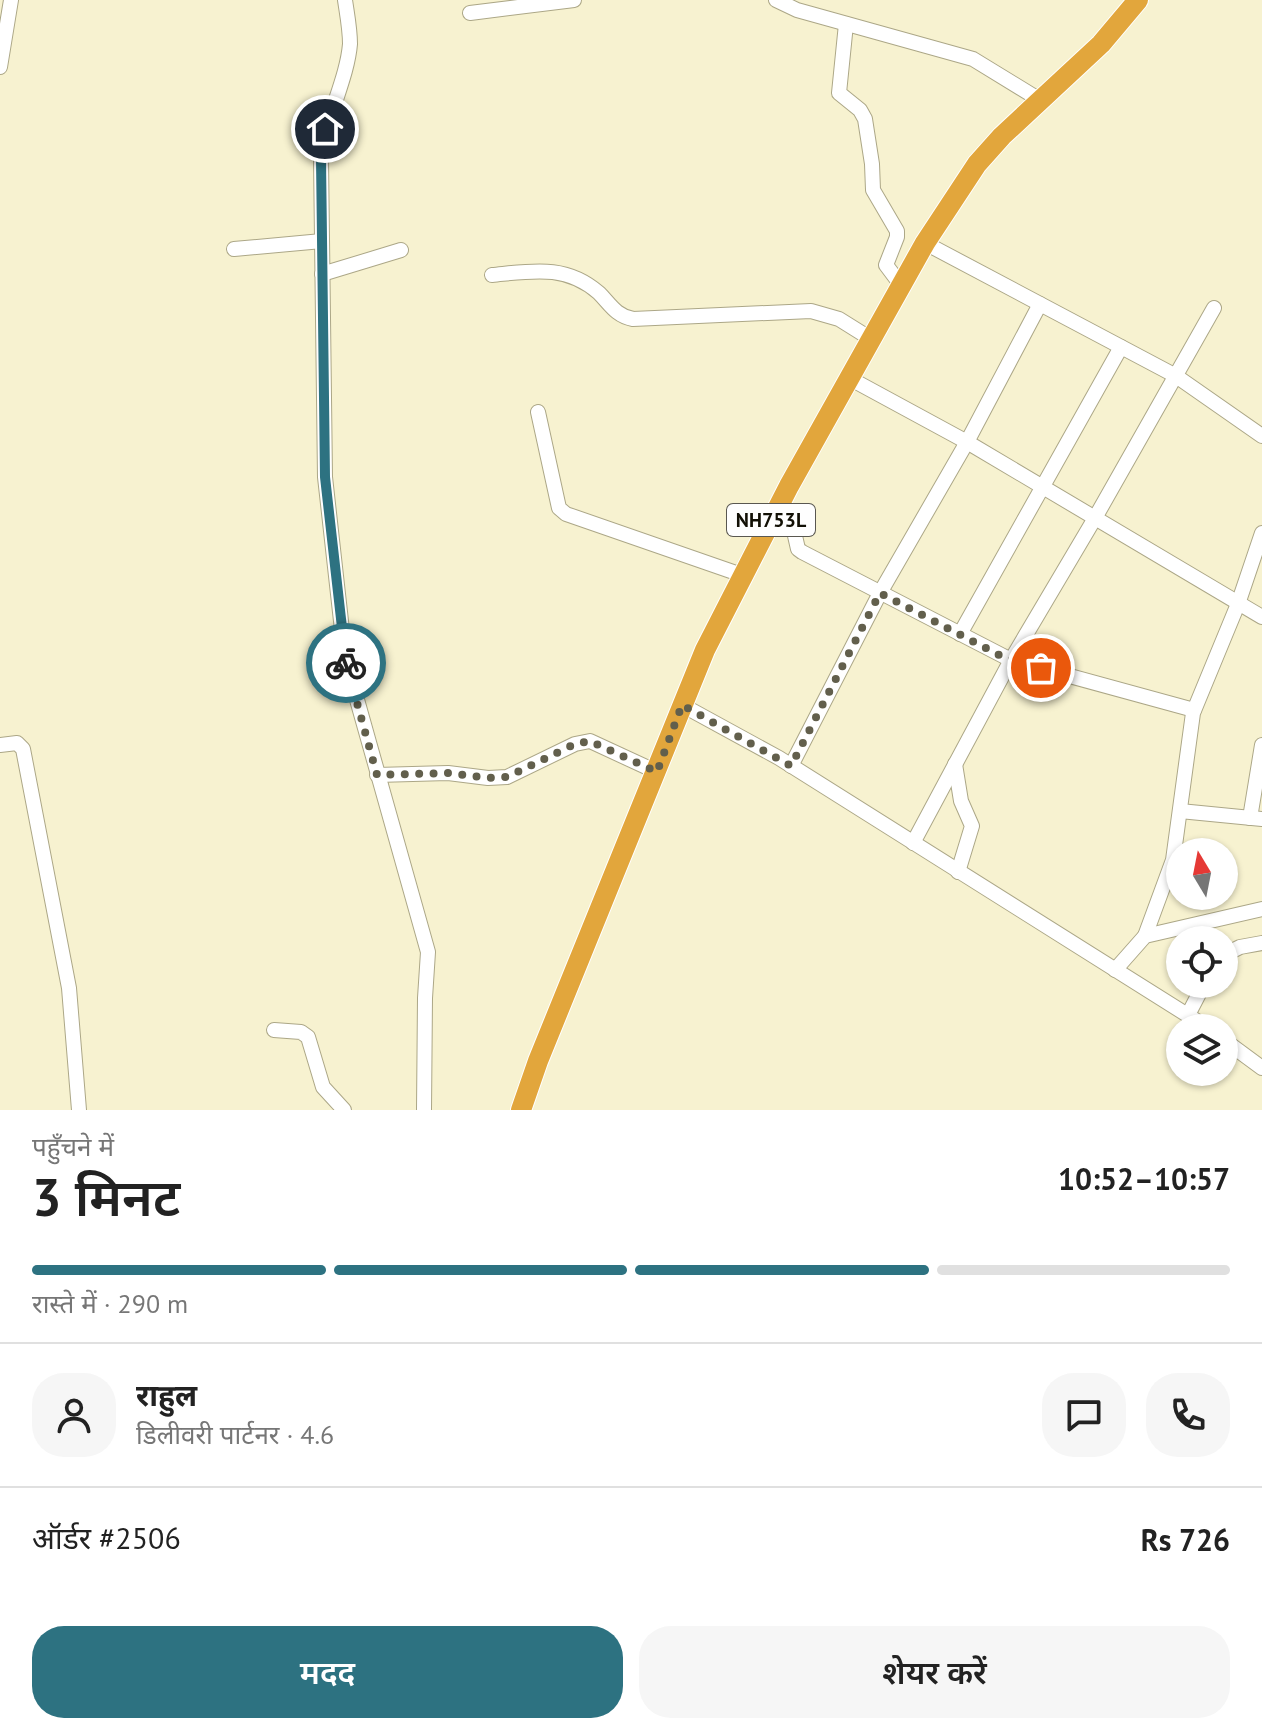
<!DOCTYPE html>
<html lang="hi">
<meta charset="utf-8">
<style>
:root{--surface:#fff;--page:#f6f6f6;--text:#222;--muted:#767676;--line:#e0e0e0;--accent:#2d7281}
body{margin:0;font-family:"PT Sans","Noto Sans Devanagari",sans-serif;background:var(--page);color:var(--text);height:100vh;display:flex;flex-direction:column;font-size:30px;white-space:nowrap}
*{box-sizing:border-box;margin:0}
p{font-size:26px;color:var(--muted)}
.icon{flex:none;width:44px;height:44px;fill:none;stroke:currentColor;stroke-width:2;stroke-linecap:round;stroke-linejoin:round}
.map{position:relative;height:1110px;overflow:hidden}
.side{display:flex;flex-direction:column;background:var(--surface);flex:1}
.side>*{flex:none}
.needle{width:52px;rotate:350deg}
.fabs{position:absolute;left:1166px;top:838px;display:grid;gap:16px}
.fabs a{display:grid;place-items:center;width:72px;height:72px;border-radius:50%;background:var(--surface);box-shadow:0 2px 6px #0004;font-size:40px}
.pin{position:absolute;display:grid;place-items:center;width:68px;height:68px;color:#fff;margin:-34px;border:4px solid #fff;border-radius:50%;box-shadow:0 2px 8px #0007}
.courier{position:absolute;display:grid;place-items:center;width:80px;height:80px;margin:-40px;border:6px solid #2d7281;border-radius:50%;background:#fff;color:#222;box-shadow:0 2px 10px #0007}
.summary em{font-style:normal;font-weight:600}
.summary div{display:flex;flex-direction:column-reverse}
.summary{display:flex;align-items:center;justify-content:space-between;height:136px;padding:0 32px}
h1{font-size:52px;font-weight:600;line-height:60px}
.bar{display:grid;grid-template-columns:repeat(4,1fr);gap:12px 8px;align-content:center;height:96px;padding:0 32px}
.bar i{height:10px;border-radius:6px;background:var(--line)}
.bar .selected{background:var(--accent)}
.bar p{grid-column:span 4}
.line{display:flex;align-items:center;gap:20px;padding:0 32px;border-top:2px solid var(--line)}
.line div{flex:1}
.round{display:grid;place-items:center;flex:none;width:84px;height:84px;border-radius:32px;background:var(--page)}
.action{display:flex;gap:16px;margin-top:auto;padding:16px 32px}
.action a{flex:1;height:92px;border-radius:32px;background:var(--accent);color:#fff;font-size:32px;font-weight:600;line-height:92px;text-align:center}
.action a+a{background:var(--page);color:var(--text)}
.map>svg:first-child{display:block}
</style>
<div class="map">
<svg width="1262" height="1110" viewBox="0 0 1262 1110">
<rect width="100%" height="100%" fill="#f7f2d0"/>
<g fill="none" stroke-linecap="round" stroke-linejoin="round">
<defs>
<g id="minor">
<path d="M345 0C347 14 350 29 350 44 347 80 325 119 321 159L325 477 345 657 428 952 425 998 424 1110"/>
<path d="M776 0 797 10 973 59 1040 100"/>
<path d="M470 13 574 0"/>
<path d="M846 24 839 93 860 110 865 119 872 164 873 190 897 231V237L886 265 901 285"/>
<path d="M0 67 11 0"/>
<path d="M925 243 1176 376 1262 436"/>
<path d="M234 249 322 241"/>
<path d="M322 274 401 250"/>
<path d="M492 275C532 271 566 264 599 293 610 304 616 316 633 319L811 311 839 319 871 339"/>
<path d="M849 378 967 442 1262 617"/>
<path d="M538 412 559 508 566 514 742 575"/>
<path d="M780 502 793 527 798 549 802 552 1011 660 1194 710"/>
<path d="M960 634 1121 347"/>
<path d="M682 705 779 758 1208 1028"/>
<path d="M0 745 17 743 23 749 69 988 79 1110"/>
<path d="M955 764 961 801 972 826 958 872"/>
<path d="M791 766 880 593 967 442 1040 304"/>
<path d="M377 775 448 773 488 778 507 777 575 744 590 741 657 772"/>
<path d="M1180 811 1262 819"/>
<path d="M1250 818 1262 745"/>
<path d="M913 843 1011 660 1095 518 1214 308"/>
<path d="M1145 936 1173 860 1193 713 1238 604 1262 533"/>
<path d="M1224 955 1240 947 1262 943"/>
<path d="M1115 970 1145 936 1262 909"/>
<path d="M1189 1013 1204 984"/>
<path d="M274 1030 301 1032 308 1037 323 1087 344 1110"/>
<path d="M1224 1040 1262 1068"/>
</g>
<path id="highway" d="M521 1110 538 1061 705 650 789 486 925 243 977 164 1002 136 1101 44 1138 0"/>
</defs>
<use href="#minor" stroke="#aca787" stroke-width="16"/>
<use href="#highway" stroke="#fff" stroke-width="22"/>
<use href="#minor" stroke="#fff" stroke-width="14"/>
<use href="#highway" stroke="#e2a63c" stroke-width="20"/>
</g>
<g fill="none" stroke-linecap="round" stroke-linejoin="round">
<path stroke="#625f4c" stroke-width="8" stroke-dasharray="0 14.4" d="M346 663 377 775 448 773 488 778 507 777 575 744 590 741 657 772 682 705 791 766 880 593 1001 656 1041 668"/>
<path stroke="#2d7281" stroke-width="10" d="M325 129 321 159 325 477 346 663"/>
</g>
<g text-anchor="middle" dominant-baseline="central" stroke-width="8" stroke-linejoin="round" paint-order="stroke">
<rect fill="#fefefe" stroke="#595750" stroke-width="2" x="727" y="504" width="88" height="32" rx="6"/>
<g font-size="20" font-weight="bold" fill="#121005">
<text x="771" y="520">NH753L</text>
</g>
</g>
</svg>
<div class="fabs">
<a><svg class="needle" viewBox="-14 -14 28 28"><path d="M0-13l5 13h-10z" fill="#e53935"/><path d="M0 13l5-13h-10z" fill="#767676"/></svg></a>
<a><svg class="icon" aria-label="locate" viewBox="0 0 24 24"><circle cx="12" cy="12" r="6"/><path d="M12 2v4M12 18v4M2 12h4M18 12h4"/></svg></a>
<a><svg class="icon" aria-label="layers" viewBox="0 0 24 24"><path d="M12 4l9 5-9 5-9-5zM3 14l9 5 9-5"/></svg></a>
</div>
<div class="pin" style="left:1041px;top:668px;background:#ea580c"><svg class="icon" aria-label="bag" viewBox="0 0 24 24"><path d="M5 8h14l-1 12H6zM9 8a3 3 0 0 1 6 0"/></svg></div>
<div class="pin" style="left:325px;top:129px;background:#1f2937"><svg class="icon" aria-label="home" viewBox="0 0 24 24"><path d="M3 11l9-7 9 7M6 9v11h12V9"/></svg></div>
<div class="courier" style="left:346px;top:663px"><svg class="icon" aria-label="bike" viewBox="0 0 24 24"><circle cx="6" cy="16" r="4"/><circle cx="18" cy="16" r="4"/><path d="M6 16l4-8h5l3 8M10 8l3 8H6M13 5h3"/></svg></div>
</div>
<section class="side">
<div class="summary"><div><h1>3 मिनट</h1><p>पहुँचने में</p></div><em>10:52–10:57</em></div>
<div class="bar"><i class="selected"></i><i class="selected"></i><i class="selected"></i><i></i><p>रास्ते में · 290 m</p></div>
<div class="line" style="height:144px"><a class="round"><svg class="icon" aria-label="person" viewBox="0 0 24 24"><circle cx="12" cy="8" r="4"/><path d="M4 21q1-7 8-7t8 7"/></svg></a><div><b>राहुल</b><p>डिलीवरी पार्टनर · 4.6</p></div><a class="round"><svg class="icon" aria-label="chat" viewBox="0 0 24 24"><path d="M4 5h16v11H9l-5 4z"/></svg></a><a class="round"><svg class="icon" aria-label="phone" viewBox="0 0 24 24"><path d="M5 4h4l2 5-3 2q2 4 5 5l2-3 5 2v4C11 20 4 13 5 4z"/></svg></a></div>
<div class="line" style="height:104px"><div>ऑर्डर #2506</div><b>Rs 726</b></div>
<div class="action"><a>मदद</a><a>शेयर करें</a></div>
</section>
